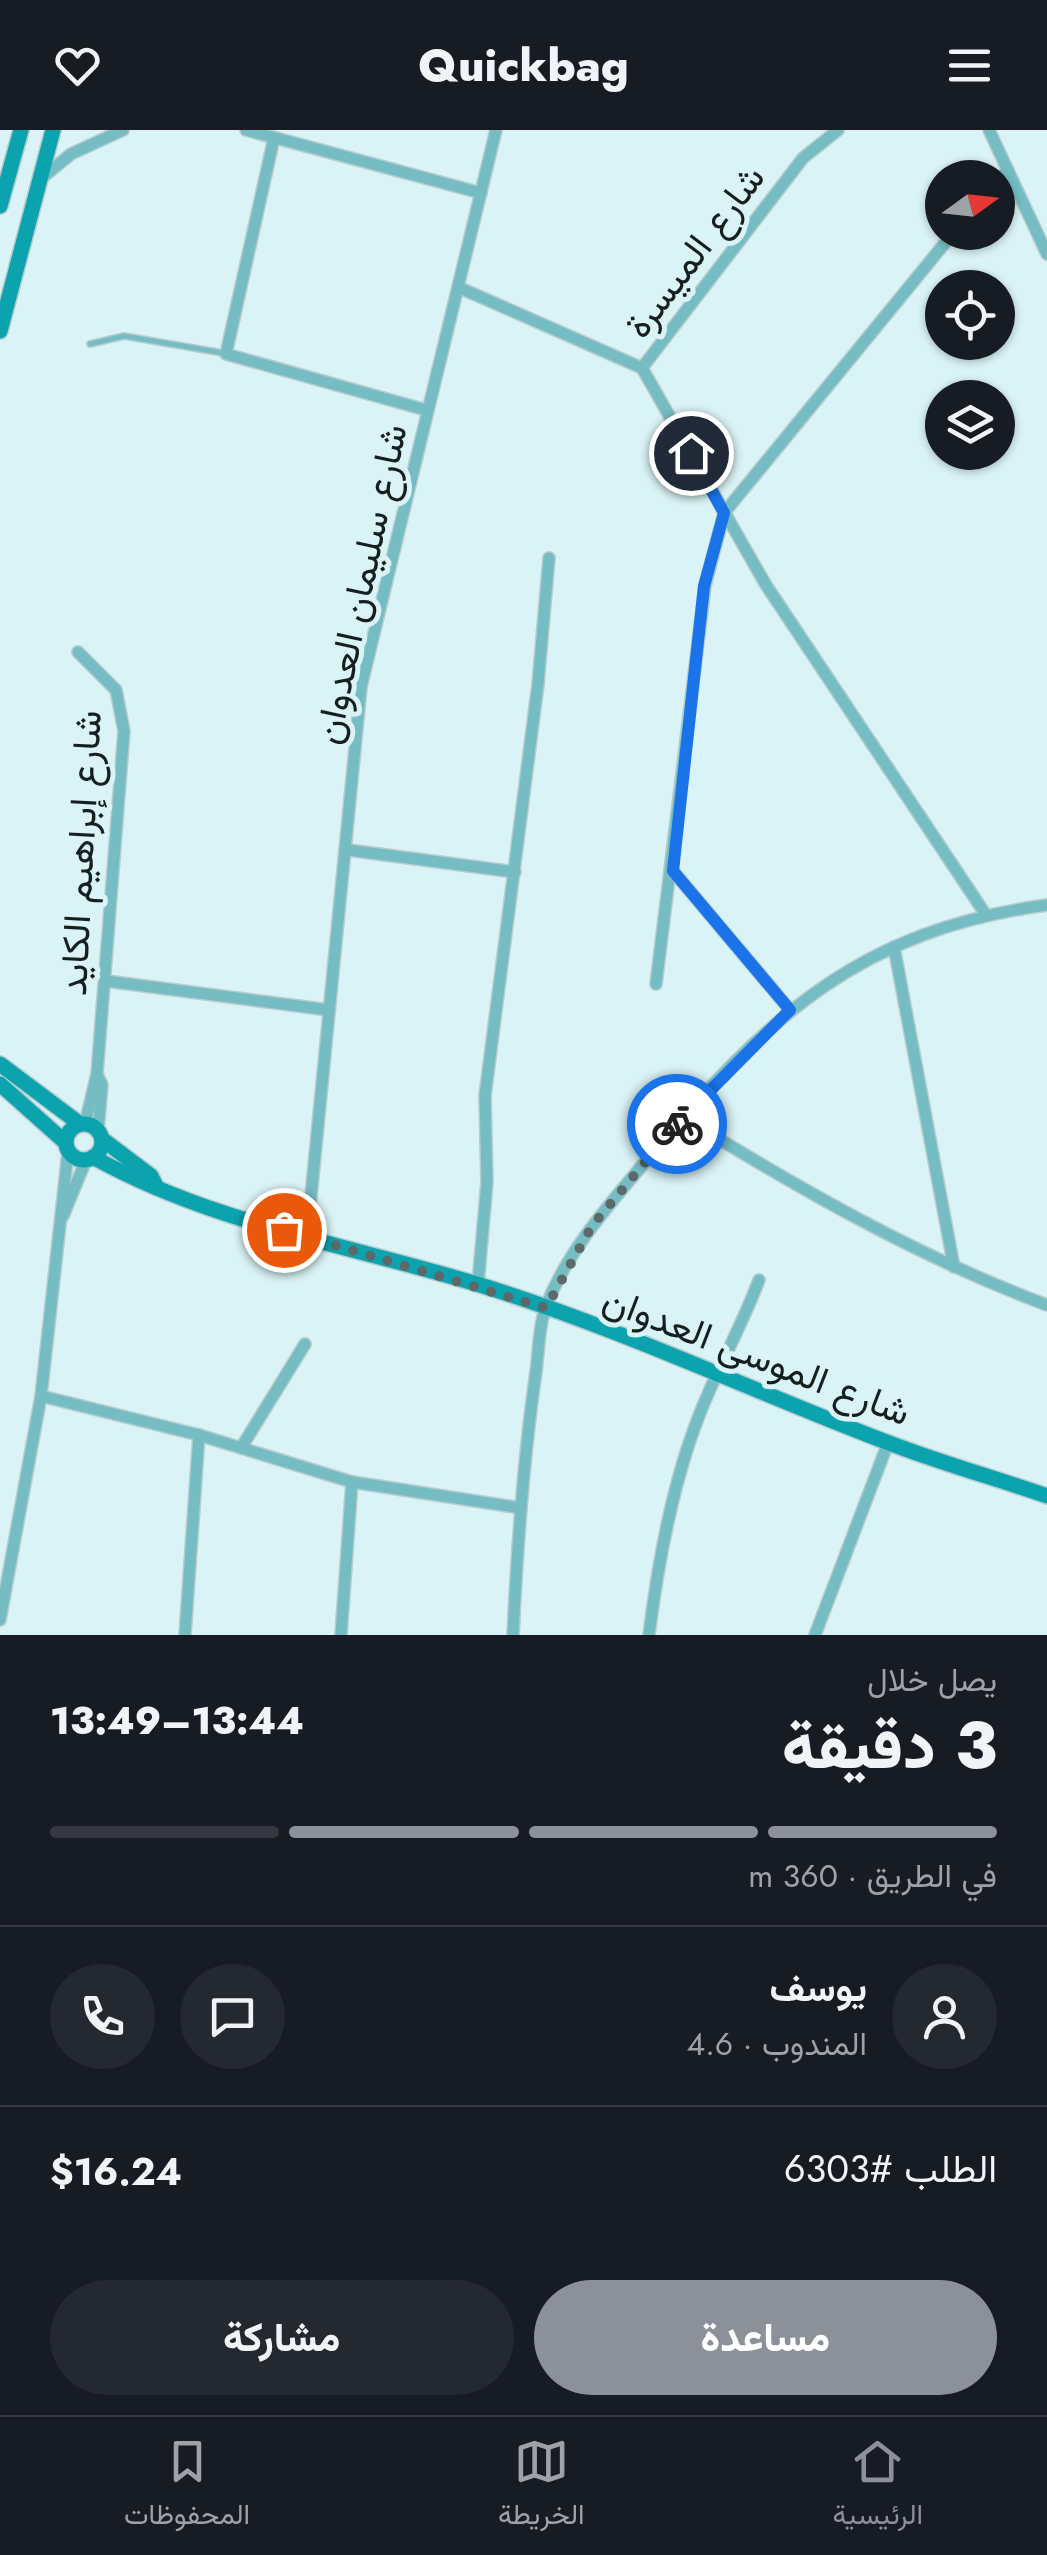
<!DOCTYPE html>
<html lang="ar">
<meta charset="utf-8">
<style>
:root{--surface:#171b24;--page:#242831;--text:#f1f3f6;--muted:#9ea1a6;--line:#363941;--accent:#8c9099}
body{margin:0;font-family:Jost,Vazirmatn,sans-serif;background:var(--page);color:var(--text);direction:rtl;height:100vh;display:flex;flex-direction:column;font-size:38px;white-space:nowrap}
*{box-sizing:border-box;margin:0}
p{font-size:32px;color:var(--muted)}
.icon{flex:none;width:55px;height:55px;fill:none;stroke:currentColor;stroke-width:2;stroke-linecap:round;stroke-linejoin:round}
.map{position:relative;height:1505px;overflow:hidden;direction:ltr}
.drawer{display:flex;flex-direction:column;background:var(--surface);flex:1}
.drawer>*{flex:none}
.needle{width:65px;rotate:75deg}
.buttons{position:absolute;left:925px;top:30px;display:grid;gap:20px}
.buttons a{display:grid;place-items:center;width:90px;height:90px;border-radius:50%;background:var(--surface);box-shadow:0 2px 8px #0004;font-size:50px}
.pin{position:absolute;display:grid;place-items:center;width:85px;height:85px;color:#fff;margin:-42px;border:5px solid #fff;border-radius:50%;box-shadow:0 2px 10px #0007}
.courier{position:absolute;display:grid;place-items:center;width:100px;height:100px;margin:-50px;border:8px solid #1a73e8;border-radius:50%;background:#fff;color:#222;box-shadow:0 2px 12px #0007}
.head em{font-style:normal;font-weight:800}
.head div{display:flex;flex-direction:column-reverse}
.head{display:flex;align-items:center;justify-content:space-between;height:170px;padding:0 50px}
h1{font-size:65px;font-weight:800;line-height:75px}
.bar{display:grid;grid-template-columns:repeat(4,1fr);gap:15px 10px;align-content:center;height:120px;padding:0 50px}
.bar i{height:12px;border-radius:8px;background:var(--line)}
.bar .current{background:var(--accent)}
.bar p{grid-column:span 4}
.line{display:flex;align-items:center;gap:25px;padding:0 50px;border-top:2px solid var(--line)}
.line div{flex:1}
.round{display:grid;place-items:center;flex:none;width:105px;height:105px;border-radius:52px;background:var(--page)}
.action{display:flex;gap:20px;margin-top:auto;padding:20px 50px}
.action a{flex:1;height:115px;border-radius:60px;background:var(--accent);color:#fff;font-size:40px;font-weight:800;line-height:115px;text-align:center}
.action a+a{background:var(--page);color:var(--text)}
header{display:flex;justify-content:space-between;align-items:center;height:130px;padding:0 50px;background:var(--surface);font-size:45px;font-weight:800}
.dock{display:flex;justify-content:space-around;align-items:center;height:140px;border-top:2px solid var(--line);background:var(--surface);font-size:28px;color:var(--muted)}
.dock a{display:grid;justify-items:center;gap:5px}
.dock .current{color:var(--accent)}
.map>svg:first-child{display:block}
</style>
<header><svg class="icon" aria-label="menu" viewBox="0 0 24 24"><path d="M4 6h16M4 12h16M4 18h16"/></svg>Quickbag<svg class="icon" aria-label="heart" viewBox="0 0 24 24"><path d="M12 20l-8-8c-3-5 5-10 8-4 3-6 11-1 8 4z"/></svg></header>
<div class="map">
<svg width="1047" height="1505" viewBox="0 0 1047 1505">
<rect width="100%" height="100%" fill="#daf3f6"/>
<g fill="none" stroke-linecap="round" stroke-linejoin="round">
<defs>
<path id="lane" d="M90 214 124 206 223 223"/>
<g id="street">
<path d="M246 0 481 63"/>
<path d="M989 0 1047 124"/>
<path d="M274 8 226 224 426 280"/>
<path d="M43 47 71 24 123 0"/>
<path d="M998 51 1008 40"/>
<path d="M460 158 642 238 766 455 986 785"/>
<path d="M642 238 803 28 838 0"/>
<path d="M78 522 116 560 124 601 97 944 85 994"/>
<path d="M348 720 515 742"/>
<path d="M673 741 790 880"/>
<path d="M894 817 954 1137"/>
<path d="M106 851 329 880"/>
<path d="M656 854 705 456 724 383 954 102"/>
<path d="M97 944 102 955 98 1001"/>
<path d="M683 987C800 1059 918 1127 1047 1175"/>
<path d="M63 1086 86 1030"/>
<path d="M307 1107 361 557 496 0"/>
<path d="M478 1154 487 1052 485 966 538 554 549 428"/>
<path d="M41 1266 199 1305 352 1352 521 1378"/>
<path d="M241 1318 305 1214"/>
<path d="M0 1490 41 1266 68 1022"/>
<path d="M185 1505 199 1305"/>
<path d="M341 1505 352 1352"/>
<path d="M513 1505C517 1420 523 1334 535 1249 539 1225 538 1196 547 1174 569 1118 612 1072 650 1026 767 887 860 800 1047 775"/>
<path d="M649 1505C659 1425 675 1338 708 1264 725 1225 744 1190 759 1150"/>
<path d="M815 1505 888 1313"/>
</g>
<g id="secondary">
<path d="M0 76 21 0"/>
<path d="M0 201 53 0"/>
<path d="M0 934 80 994"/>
<path d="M0 954 65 1012"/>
<circle cx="84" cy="1012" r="18"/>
<path d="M102 1009 151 1046 157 1058"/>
<path d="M93 1027C213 1094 350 1115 480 1155 620 1198 752 1261 889 1313 941 1333 995 1348 1047 1366"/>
</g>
</defs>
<use href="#lane" stroke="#b7cdcf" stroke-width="8"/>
<use href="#street" stroke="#b7cdcf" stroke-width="14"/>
<use href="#secondary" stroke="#b7cdcf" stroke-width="18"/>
<use href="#lane" stroke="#75bdc3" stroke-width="5"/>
<use href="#street" stroke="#75bdc3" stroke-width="11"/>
<use href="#secondary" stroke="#0ba3ae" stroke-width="15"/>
</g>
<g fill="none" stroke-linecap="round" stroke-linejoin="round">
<path stroke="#5b696b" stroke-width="10" stroke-dasharray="0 18" d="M284 1100 546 1178 592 1096 677 994"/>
<path stroke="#1a73e8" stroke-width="12" d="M677 994 790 880 673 741 704 456 724 383 691 323"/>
</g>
<g text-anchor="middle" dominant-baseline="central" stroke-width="10" stroke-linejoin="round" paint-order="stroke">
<g font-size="38" fill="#161f20" stroke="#daf3f6">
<text transform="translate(694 121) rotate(-53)">شارع الميسرة</text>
<text transform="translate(360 454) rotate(-78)">شارع سليمان العدوان</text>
<text transform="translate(80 723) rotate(-87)">شارع إبراهيم الكايد</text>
<text transform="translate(757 1225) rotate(21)">شارع الموسى العدوان</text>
</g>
</g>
</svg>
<div class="buttons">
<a><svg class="needle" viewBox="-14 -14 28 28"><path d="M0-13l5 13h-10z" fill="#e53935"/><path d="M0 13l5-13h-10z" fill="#9ea1a6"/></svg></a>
<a><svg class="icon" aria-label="locate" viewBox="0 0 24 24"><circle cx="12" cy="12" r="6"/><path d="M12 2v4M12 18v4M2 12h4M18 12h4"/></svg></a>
<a><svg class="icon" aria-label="layers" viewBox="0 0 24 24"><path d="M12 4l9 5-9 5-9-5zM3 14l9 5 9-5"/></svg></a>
</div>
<div class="pin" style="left:284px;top:1100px;background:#ea580c"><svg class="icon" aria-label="bag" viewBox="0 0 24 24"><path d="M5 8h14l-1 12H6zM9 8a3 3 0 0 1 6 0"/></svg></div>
<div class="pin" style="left:691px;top:323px;background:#1f2937"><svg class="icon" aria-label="home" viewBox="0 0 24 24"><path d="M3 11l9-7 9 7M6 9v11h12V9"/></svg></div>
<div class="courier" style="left:677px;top:994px"><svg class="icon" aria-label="bike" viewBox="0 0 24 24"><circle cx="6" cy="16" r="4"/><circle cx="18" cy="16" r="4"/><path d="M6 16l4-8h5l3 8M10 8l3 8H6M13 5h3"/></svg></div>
</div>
<section class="drawer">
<div class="head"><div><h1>3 دقيقة</h1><p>يصل خلال</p></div><em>13:44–13:49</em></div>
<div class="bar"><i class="current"></i><i class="current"></i><i class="current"></i><i></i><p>في الطريق · 360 m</p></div>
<div class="line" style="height:180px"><a class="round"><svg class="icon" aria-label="person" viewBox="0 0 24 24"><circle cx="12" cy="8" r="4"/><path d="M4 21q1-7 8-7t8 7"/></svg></a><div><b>يوسف</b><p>المندوب · 4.6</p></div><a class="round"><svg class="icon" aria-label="chat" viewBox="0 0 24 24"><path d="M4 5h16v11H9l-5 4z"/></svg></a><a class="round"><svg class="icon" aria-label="phone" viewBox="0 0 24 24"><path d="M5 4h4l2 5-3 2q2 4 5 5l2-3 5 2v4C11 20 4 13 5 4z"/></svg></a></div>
<div class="line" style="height:130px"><div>الطلب #6303</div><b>$16.24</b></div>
<div class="action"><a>مساعدة</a><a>مشاركة</a></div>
</section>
<nav class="dock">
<a class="current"><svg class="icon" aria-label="home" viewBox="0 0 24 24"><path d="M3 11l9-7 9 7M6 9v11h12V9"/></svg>الرئيسية</a>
<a><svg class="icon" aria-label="map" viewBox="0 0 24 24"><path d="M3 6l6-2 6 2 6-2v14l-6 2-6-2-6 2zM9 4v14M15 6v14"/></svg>الخريطة</a>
<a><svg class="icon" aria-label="saved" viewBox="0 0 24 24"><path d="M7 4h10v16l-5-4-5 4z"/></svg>المحفوظات</a>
</nav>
